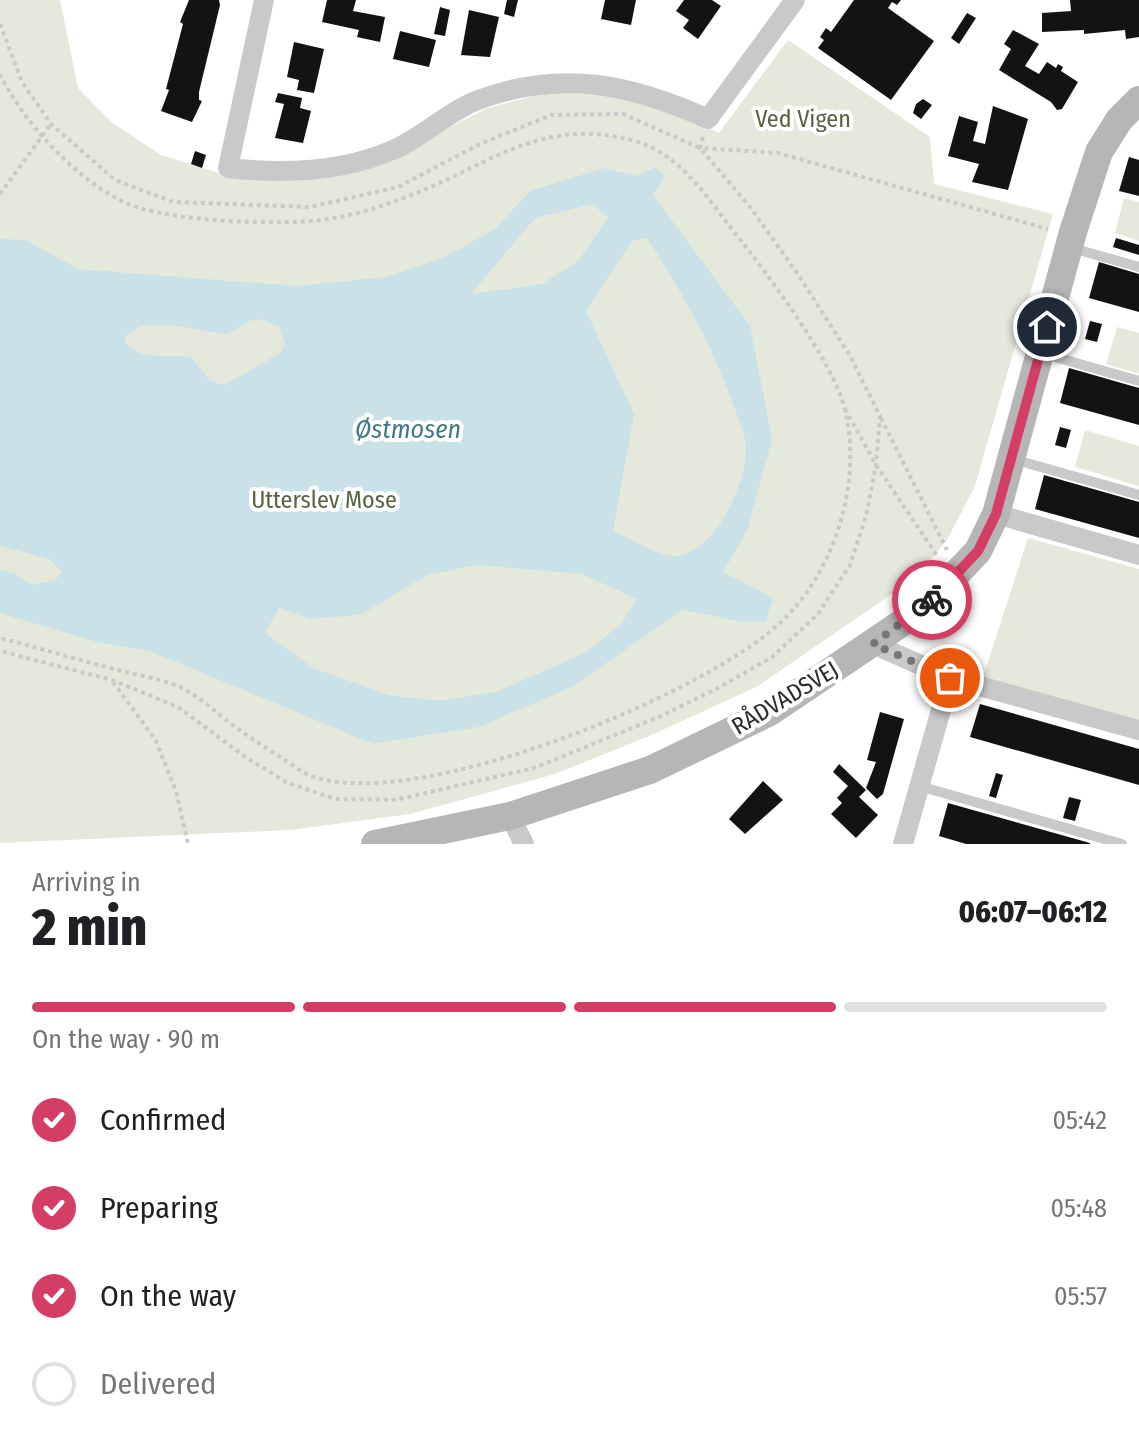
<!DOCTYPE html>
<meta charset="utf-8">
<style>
:root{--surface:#fff;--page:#f2f2f2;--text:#202124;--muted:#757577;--line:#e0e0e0;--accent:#d43e65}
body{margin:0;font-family:"Fira Sans Condensed",sans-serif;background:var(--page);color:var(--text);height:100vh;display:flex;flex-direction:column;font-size:30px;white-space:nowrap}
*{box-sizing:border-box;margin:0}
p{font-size:26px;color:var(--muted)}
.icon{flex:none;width:44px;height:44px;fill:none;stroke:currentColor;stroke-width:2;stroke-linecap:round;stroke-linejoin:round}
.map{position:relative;height:844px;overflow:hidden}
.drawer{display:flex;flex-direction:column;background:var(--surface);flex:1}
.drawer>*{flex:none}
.pin{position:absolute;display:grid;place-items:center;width:68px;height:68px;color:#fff;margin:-34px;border:4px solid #fff;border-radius:50%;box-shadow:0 2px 8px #0007}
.courier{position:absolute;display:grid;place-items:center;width:80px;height:80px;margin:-40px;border:6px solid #d43e65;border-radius:50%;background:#fff;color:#222;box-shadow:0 2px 10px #0007}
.overview em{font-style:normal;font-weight:800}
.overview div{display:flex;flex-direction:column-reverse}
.overview{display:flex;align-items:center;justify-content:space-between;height:136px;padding:0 32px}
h1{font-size:52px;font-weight:800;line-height:60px}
.bar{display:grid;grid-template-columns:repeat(4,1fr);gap:12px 8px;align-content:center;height:96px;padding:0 32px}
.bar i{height:10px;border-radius:6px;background:var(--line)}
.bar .active{background:var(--accent)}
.bar p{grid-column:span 4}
ol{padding:0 32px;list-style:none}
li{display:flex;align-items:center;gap:24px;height:88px}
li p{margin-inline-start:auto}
li .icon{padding:8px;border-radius:50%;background:var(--accent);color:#fff;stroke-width:4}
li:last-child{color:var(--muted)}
li i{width:44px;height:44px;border:4px solid var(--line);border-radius:50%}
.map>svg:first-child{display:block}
</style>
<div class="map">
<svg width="1139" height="844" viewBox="0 0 1139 844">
<rect width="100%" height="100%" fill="#fff"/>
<g fill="#e5e9db">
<path d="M0 0H60L78 88 110 121 161 155 229 176 371 166 488 108 549 92 610 93 657 103 719 133 788 40 930 137 934 184 1053 214 975 486 947 540 915 578 758 686 654 734 555 774 410 814 291 830 0 843Z"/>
<path d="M1124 198 1139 202V241L1115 233Z"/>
<path d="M1117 327 1139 333V374L1106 364Z"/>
<path d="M1085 430 1139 446V486L1075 467Z"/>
<path d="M1028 538 1139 569V720L983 677Z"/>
</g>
<path fill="#c9e1e7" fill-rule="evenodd" d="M655 167 665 176 653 195 750 326 772 439 747 531 723 572 773 598 766 621 745 622 682 610 572 687 479 727 373 744 150 651 97 642 0 613V570L16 574 32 585 55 580 62 572 49 559 0 546V239L26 240 78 269 295 286 387 277 443 258 495 229 530 191 604 168 638 176ZM593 204 608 218 578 261 542 284 471 294 535 218ZM647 238C687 299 722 365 744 435 755 471 716 556 674 556 661 557 626 537 613 531L634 414 586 311 632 241ZM261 319 280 327 285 345 280 353 225 385 210 381 191 357C171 354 134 362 124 339 142 311 201 333 227 334L249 321ZM477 565 582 574 637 599 621 624 585 653 496 692 440 701 389 695 313 668 265 633 279 608 310 619 360 615 427 575Z"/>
<g fill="#131313">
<path d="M189 0H219L220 5 199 92V100L202 101 192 122 161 111 169 90 166 89 183 24 180 22Z"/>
<path d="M327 0H356L353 11 385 17 380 42 357 37 359 30 322 22Z"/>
<path d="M507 0H518L514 17 504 14Z"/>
<path d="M605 0H636L631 25 601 19Z"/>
<path d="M684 0H712L721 6 698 39 683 28 689 20 676 11Z"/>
<path d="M854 0H901L897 5 892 2 888 8 934 41 891 100 818 48 824 40 820 37 826 28 831 32Z"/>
<path d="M1070 0H1139V37L1126 39 1125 30 1084 34V30L1042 32V13L1071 11Z"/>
<path d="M440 7 450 10 445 36 434 34Z"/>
<path d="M469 10 499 17 490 57 461 55Z"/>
<path d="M967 13 976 18 959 44 951 38Z"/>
<path d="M1013 30 1039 44 1025 66 1039 74 1047 62 1056 68 1058 64 1063 67 1061 71 1078 82 1062 109 1057 110 1051 102 999 70 1011 49 1004 44Z"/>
<path d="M400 31 436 40 429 67 393 59Z"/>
<path d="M294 42 324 49 314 93 297 90 299 80 287 77Z"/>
<path d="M278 93 302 98 300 108 311 111 303 143 275 138 284 104 275 102Z"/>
<path d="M923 99 932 105 921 119 913 113 916 104Z"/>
<path d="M993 106 1028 119 1008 190 972 182 979 164 948 156 959 116 978 122 973 141 985 144Z"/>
<path d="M195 151 206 155 202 168 191 164Z"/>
<path d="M1129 157 1139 160V196L1119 191Z"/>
<path d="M1116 238 1139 245V255L1113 247Z"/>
<path d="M1099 262 1139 274V312L1089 298Z"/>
<path d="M1090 321 1102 324 1097 342 1085 339Z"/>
<path d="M1069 368 1139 388V425L1060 403Z"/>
<path d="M1060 427 1071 430 1066 448 1055 445Z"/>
<path d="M1044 475 1139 502V538L1035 509Z"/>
<path d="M980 704 1139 749V785L970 737Z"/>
<path d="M880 712 904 719 883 794 877 799 866 788 876 762 867 760Z"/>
<path d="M839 764 866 790 859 797 878 815 856 838 831 814 842 803 837 798 848 786 833 772Z"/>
<path d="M996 773 1003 775 996 798 989 796Z"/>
<path d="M763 781 783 800 745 834 729 819Z"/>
<path d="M1069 797 1081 800 1075 821 1063 818Z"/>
<path d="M948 803 1090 843V844H966L939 836Z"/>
</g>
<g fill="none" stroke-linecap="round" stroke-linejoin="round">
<g stroke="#c9c9c9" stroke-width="4" stroke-dasharray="4 4" stroke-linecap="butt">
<path d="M0 24 22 82 51 124 115 180 173 202 310 207 398 187 480 144 551 115 623 114 700 148 750 207 797 273 849 354 880 416 876 465 866 516 850 565 818 614 772 657 718 688 659 717 534 768 395 800 335 799 286 782 244 756 178 707 112 680 0 651"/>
<path d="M0 74C23 122 77 181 126 203 167 222 284 226 329 219 353 215 378 208 401 199 485 169 539 114 635 141 682 155 706 197 735 233 768 275 830 357 844 406 864 480 835 572 780 623 702 696 414 814 311 776 301 772 292 764 283 759 265 747 247 736 230 723 213 710 197 694 177 686 161 679 142 676 125 672 83 661 42 649 0 638"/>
<path d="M703 137 700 148 778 153 1048 229"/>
<path d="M0 194 51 124"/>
<path d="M845 409 876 465 938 557"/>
<path d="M881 418 947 550"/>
<path d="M113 682 155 739 176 791 188 844"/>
</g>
<g stroke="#c9c9c9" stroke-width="10">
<path d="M1072 248 1139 267"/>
<path d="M1041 353 1139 381"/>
<path d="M1013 459 1139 495"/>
<path d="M919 786 1122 844"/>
</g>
<g stroke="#c9c9c9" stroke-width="20">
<path d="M264 0 228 168C283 174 342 173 395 149 424 136 449 111 478 100 561 69 631 84 708 119L795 0"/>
<path d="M996 514 1139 555"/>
<path d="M873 644 950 678 1139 730"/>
<path d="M510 816 524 844"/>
<path d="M903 844 950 678"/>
</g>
<path stroke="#b6b6b6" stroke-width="28" d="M375 844 510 816 650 770 770 712 924 608 978 551 996 514 1073 232 1099 152 1119 120 1139 100"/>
</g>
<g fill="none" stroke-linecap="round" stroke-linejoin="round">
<path stroke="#767676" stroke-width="8" stroke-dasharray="0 14.4" d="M932 600 873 644 950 678"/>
<path stroke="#d43e65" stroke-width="10" d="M932 600 978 551 996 514 1047 327"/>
</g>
<g text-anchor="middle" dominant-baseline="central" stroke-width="8" stroke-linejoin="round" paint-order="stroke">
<g font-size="24" fill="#57633e" stroke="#fff">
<text x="803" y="119">Ved Vigen</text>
<text x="324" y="500">Utterslev Mose</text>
</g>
<g font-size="24" fill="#2c2c2c" stroke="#fff">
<text transform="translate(785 698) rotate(-31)">RÅDVADSVEJ</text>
</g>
<g font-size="26" font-style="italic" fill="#437886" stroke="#fff">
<text x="408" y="429">Østmosen</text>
</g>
</g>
</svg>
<div class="pin" style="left:950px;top:678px;background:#ea580c"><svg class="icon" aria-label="bag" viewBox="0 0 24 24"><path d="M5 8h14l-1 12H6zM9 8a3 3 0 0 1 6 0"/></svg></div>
<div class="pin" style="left:1047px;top:327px;background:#1f2937"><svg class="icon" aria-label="home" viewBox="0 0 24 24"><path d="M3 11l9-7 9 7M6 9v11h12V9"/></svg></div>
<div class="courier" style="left:932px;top:600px"><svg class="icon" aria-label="bike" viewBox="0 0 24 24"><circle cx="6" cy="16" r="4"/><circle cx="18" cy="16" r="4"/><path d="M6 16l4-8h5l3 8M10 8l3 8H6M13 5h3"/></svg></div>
</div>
<section class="drawer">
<div class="overview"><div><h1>2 min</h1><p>Arriving in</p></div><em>06:07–06:12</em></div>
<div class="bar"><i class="active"></i><i class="active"></i><i class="active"></i><i></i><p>On the way · 90 m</p></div>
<ol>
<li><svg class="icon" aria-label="check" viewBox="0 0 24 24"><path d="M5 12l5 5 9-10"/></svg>Confirmed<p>05:42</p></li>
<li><svg class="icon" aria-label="check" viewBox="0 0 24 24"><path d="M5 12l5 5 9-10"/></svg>Preparing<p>05:48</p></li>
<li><svg class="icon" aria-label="check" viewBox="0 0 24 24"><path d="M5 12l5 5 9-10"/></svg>On the way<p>05:57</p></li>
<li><i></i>Delivered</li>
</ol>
</section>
